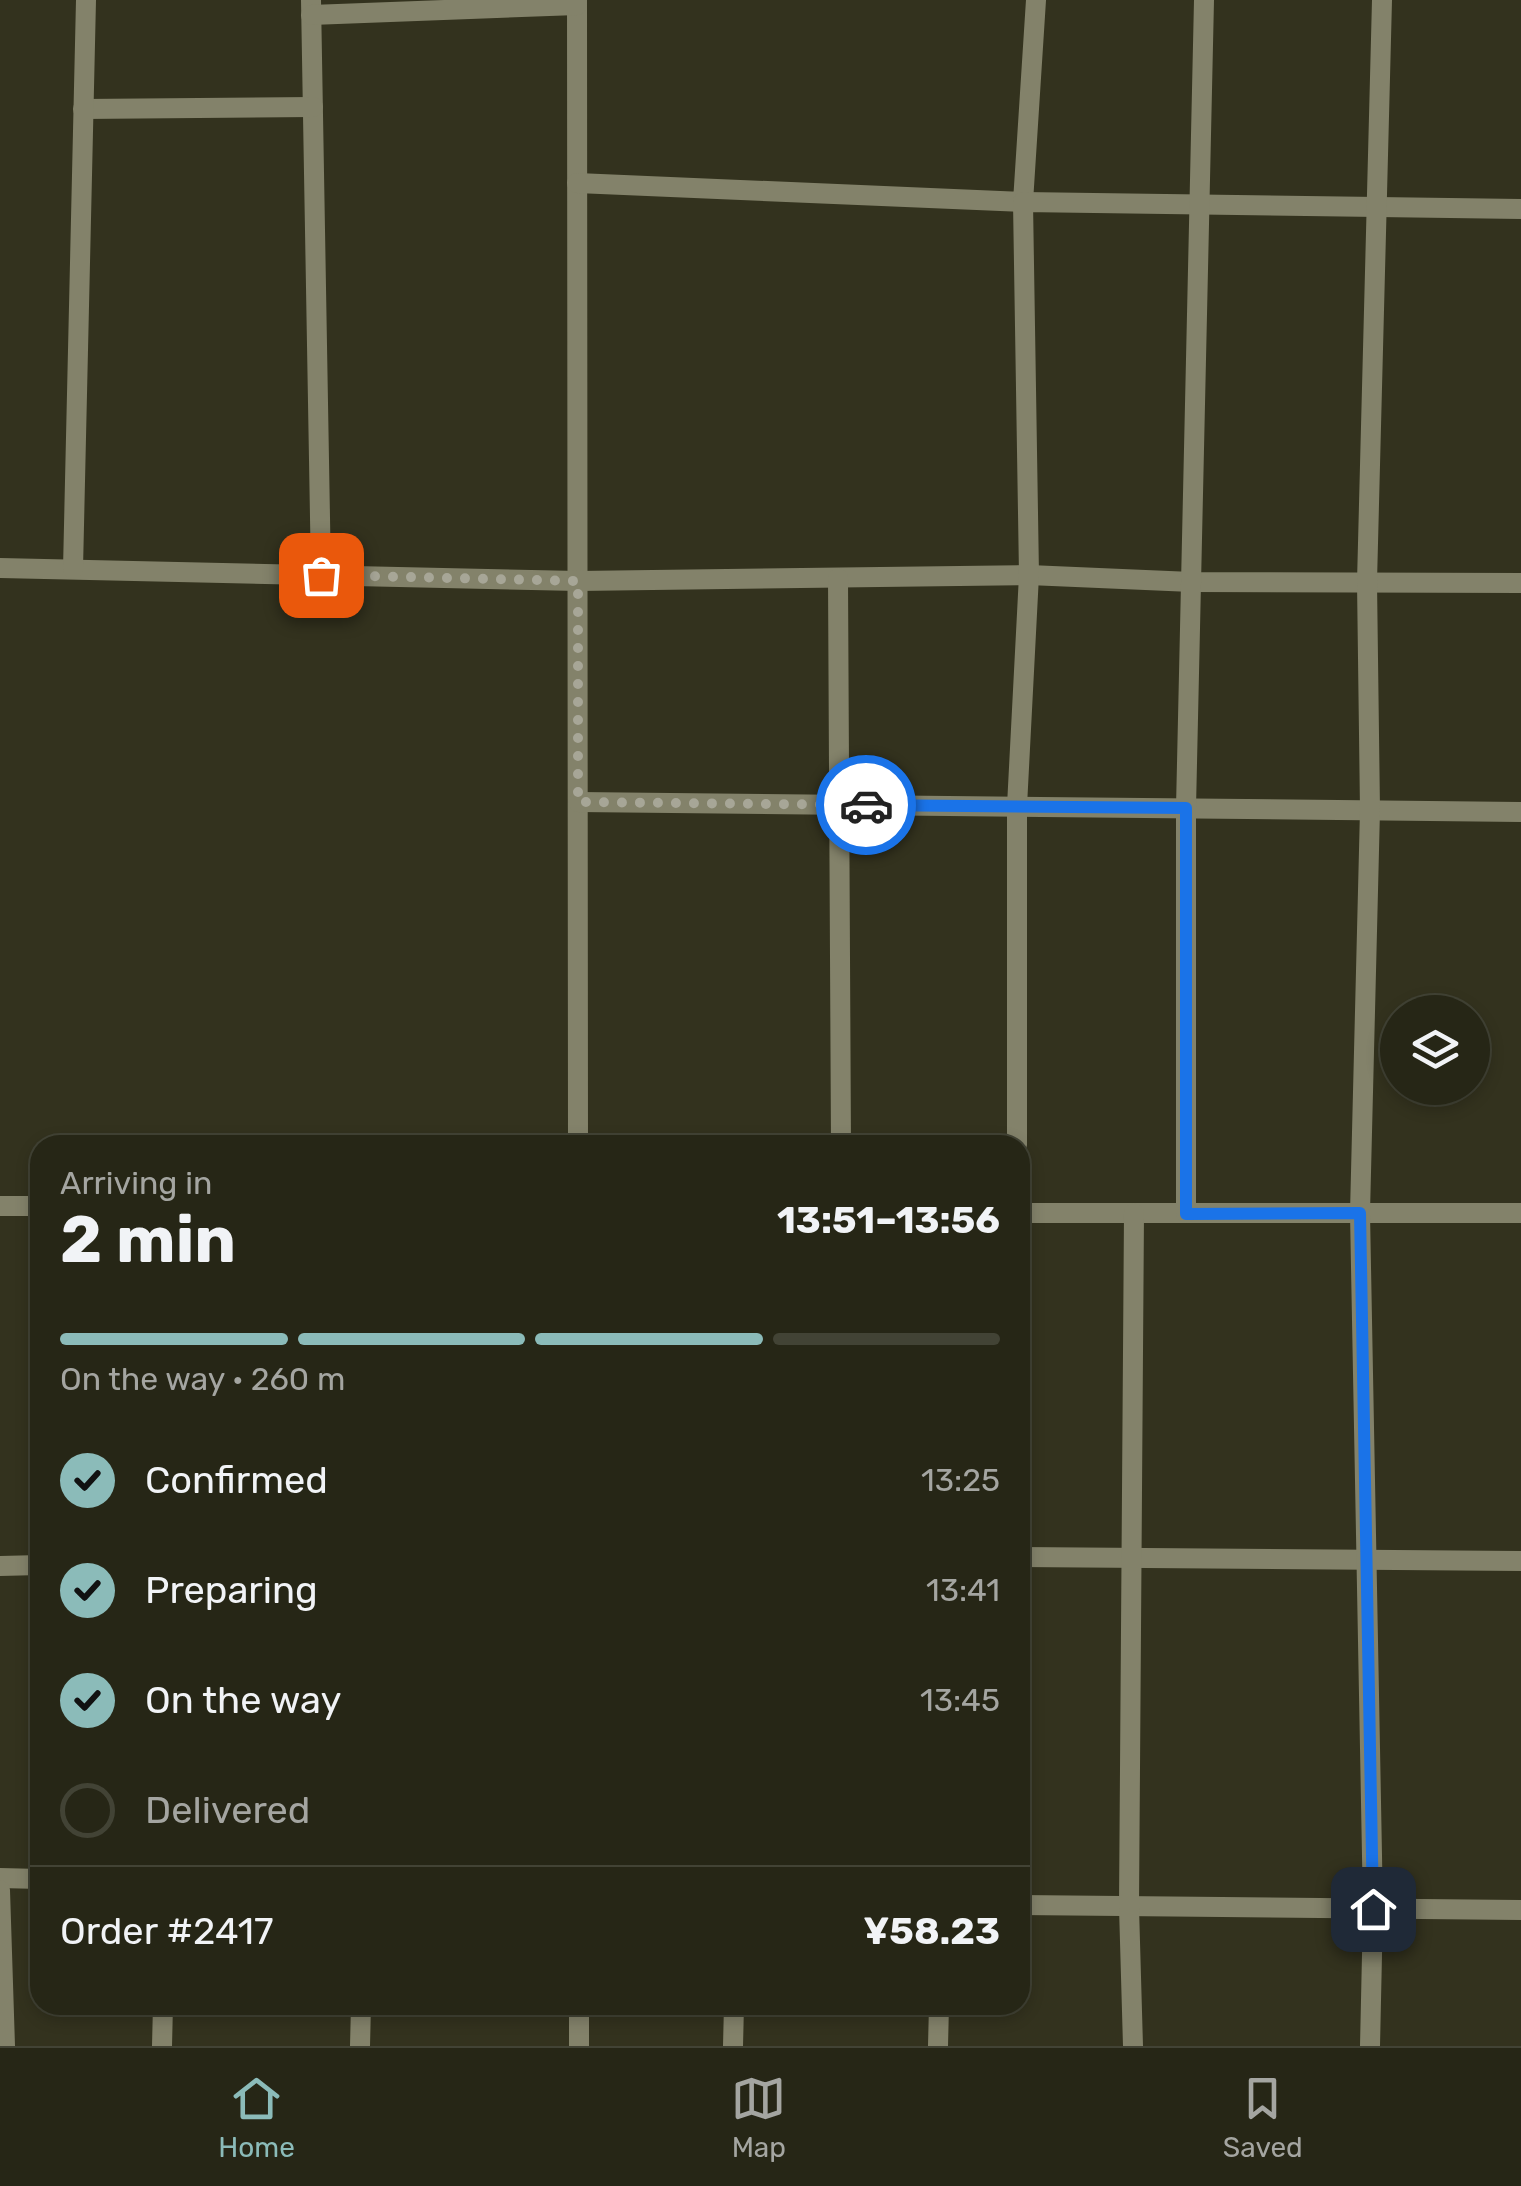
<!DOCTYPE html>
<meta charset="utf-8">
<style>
:root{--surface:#262616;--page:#323223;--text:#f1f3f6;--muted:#a4a5a1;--line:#424335;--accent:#8bbbb9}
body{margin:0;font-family:Rubik,sans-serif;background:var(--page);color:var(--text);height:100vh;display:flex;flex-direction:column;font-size:38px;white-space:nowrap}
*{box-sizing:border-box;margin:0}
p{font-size:32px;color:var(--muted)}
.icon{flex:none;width:55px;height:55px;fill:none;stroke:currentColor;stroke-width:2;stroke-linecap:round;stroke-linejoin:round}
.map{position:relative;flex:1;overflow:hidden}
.panel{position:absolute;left:30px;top:1135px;width:1000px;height:880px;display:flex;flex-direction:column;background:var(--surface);border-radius:30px;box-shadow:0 5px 15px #0003,0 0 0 2px var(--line)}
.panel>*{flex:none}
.buttons{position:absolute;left:1380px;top:995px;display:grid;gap:20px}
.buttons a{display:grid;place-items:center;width:110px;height:110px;border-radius:50%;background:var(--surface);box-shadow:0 5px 15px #0003,0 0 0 2px var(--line);font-size:50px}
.pin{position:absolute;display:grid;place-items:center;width:85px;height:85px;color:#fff;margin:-42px;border-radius:20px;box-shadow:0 5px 15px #0006}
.courier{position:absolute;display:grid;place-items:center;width:100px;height:100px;margin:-50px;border:8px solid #1a73e8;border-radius:50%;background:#fff;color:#222;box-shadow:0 2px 12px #0007}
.summary em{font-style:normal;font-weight:700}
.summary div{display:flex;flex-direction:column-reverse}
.summary{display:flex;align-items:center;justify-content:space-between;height:170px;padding:0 30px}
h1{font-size:65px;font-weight:700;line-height:75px}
.bar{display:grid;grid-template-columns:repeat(4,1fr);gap:15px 10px;align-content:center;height:120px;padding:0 30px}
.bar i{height:12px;border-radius:8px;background:var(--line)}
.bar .selected{background:var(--accent)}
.bar p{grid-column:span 4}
.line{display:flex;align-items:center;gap:25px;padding:0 30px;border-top:2px solid var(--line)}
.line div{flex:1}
ol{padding:0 30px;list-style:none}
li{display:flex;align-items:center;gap:30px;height:110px}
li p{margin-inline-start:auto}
li .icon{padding:10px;border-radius:50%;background:var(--accent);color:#111;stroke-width:4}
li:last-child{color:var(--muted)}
li i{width:55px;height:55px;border:5px solid var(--line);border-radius:50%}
.menu{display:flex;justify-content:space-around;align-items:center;height:140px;border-top:2px solid var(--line);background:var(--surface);font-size:28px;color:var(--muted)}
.menu a{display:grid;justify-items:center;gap:5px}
.menu .selected{color:var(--accent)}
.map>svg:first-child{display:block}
</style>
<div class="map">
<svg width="1521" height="2046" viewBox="0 0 1521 2046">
<rect width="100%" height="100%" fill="#33321e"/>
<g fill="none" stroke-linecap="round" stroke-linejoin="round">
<g stroke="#83826a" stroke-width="20">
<path d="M311 0 321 575"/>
<path d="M577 0 578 1145"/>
<path d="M311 15 577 5"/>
<path d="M83 109 313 107"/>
<path d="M577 183 1023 202 1036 0"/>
<path d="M0 568 578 581 1029 575 1192 582 1521 583"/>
<path d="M73 569 86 0"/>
<path d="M838 578 841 1145"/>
<path d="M578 802 1521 812"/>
<path d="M1017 1145V806L1029 575 1023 202 1521 209"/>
<path d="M0 1206H40"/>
<path d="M1020 1213H1521"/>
<path d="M1186 1213V808L1204 0"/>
<path d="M1020 1557 1521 1561"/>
<path d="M0 1566 40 1565"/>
<path d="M0 1878 40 1879"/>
<path d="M0 1890 5 2046"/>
<path d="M1020 1905 1521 1910"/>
<path d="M579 2005V2046"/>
<path d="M162 2046 163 2005"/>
<path d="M360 2046 361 2005"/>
<path d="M733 2046 734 2005"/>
<path d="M938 2046 939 2005"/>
<path d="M1133 2046 1129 1907 1134 1213"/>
<path d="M1370 2046 1373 1909 1360 1213 1370 810 1367 582 1382 0"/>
</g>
</g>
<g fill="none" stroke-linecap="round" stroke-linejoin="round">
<path stroke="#a7a697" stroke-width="10" stroke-dasharray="0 18" d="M321 575 578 581V802L866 805"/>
<path stroke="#1a73e8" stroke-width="12" d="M866 805 1186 808V1214L1360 1213 1373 1909"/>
</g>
</svg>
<div class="buttons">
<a><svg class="icon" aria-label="layers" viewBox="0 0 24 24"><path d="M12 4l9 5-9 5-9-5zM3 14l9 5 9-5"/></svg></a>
</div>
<div class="pin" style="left:321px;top:575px;background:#ea580c"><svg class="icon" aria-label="bag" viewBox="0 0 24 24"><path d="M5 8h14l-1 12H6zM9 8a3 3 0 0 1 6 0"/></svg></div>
<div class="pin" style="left:1373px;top:1909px;background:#1f2937"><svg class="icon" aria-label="home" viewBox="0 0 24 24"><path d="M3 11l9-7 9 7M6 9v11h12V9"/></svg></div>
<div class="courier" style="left:866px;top:805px"><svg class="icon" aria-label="car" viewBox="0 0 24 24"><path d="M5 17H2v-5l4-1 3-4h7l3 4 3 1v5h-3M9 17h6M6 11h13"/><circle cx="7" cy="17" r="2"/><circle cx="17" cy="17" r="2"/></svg></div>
<section class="panel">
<div class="summary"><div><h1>2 min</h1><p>Arriving in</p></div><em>13:51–13:56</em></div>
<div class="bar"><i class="selected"></i><i class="selected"></i><i class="selected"></i><i></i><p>On the way · 260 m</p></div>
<ol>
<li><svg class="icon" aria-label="check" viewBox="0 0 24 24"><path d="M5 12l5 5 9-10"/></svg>Confirmed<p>13:25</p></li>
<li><svg class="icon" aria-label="check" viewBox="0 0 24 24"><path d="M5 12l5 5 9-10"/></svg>Preparing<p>13:41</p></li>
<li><svg class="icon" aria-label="check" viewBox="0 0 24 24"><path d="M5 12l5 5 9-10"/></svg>On the way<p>13:45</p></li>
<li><i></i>Delivered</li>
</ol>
<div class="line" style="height:130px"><div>Order #2417</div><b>¥58.23</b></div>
</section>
</div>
<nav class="menu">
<a class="selected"><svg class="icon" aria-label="home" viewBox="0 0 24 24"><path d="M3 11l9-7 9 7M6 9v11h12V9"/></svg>Home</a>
<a><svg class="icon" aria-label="map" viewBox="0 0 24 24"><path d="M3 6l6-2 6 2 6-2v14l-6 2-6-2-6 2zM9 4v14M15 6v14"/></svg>Map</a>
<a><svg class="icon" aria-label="saved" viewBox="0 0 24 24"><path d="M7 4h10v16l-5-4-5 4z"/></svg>Saved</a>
</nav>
